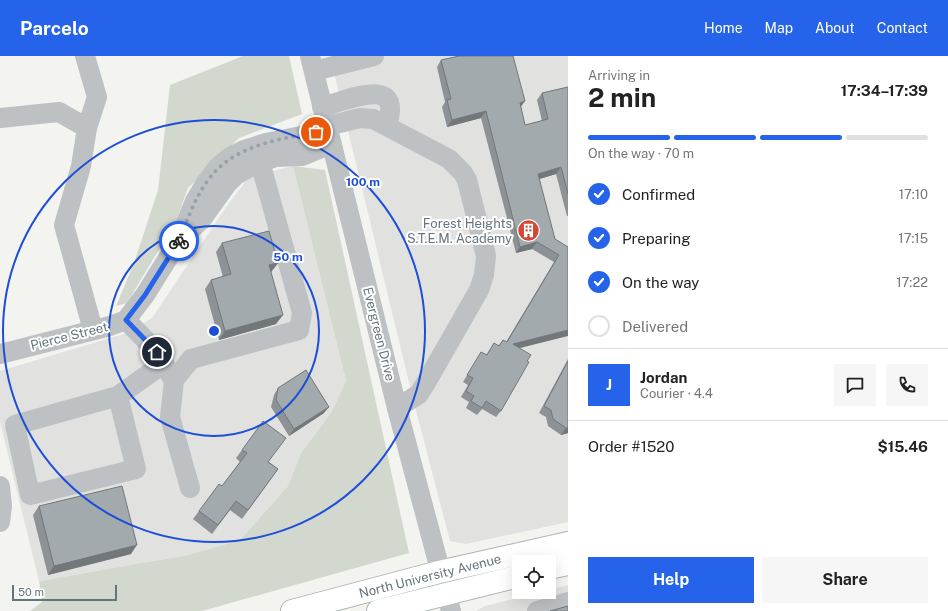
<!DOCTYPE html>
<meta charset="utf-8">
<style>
:root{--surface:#fff;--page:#f6f6f6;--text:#222;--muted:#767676;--line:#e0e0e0;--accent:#2563eb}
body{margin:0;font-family:"Public Sans",sans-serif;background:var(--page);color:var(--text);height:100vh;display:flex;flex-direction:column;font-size:15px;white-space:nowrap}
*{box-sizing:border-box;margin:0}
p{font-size:13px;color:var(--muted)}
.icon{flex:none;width:22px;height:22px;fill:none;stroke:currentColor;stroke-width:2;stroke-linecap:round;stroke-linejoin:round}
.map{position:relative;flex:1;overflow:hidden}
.details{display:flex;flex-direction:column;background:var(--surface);width:380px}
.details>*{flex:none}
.buttons{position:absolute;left:512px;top:499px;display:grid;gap:8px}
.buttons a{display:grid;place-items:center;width:44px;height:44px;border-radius:0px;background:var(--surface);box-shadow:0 4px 16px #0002;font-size:20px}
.scale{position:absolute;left:12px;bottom:10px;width:105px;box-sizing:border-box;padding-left:4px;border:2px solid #65757e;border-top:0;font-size:11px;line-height:14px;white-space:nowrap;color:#65757e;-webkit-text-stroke:3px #fff;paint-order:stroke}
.pin{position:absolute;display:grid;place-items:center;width:34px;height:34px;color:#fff;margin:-17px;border:2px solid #fff;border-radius:50%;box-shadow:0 1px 4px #0007}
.courier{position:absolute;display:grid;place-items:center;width:40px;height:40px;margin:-20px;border:3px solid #2563eb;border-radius:50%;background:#fff;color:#222;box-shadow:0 1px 5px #0007}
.overview em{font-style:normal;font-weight:700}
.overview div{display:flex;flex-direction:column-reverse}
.overview{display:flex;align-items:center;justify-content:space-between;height:68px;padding:0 20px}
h1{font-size:26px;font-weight:700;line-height:30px}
.bar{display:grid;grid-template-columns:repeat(4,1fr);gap:6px 4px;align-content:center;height:48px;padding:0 20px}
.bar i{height:5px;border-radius:3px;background:var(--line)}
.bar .active{background:var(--accent)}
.bar p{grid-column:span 4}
.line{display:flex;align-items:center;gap:10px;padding:0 20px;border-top:1px solid var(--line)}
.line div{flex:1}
.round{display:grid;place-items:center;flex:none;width:42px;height:42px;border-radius:0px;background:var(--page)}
ol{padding:0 20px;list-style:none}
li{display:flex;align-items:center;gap:12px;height:44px}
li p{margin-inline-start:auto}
li .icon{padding:4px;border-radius:50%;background:var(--accent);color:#fff;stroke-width:4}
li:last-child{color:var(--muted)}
li i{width:22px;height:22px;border:2px solid var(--line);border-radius:50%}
.primary-button{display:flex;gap:8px;margin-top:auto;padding:8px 20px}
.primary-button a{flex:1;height:46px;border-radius:0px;background:var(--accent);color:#fff;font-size:16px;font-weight:700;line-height:46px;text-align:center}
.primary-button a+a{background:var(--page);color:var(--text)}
header{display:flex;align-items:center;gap:24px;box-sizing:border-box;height:56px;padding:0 20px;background:var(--accent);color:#fff}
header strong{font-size:19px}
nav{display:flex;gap:22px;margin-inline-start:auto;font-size:14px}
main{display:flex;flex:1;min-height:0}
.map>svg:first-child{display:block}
</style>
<header>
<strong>Parcelo</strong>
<nav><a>Home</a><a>Map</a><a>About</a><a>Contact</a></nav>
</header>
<main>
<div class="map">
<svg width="568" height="555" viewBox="0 0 568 555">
<rect width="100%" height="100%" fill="#f3f3f0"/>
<g fill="#e1e2e0">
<path d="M330 0H568V466L466 488 450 485 413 343Z"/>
<path d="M293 110 346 325 331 357 301 397 288 430 240 484 188 499 39 525 0 366V315L127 277 152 262 226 151 249 121Z"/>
<path d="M568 529V555H476L485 550 540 536H549V534Z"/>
</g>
<g fill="#d3d8cf">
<path d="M243 0H289L302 58 239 82 188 132 176 165 127 247 116 250 134 207 158 134 170 29Z"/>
<path d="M293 110 325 114 409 497 202 555H30L42 546 39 525 188 499 240 484 288 430 301 397 331 357 346 325Z"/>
</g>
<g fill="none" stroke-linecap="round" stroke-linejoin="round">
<defs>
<g id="major">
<path d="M549 512 568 508"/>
<path d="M292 555 439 516 568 487"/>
<path d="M378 555 519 520"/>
</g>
</defs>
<use href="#major" stroke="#aeb3b6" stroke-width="24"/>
<g stroke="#bdc1c4" stroke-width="20">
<path d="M85 0 97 41 87 72"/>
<path d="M310 0 397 352 451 555"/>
<path d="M314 15 374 0"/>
<path d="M322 51C348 44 404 18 387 69"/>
<path d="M0 62 59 56 87 72 81 110 64 169 93 274"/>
<path d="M327 70 360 62 373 63 449 103 463 117 467 124 486 200 484 219 479 234 427 325 419 338 397 352"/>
<path d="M126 264 157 296 171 320"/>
<path d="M0 298 110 270 126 264 145 239 178 186 195 145 205 128 218 111 230 101 244 94 266 87 316 77 330 83 319 93 302 100 275 101 250 111 236 119 227 128 202 163 178 186"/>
<path d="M118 340 136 413 30 439 15 369 118 340 164 307"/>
<path d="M0 430 2 450 0 466"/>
<path d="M190 432 170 361 174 324 191 303 299 274 302 257 260 106"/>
<path d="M537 555 568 546"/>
</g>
<use href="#major" stroke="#fff" stroke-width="22"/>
</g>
<g fill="#8c9296">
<path d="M441 4 521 51 525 69 542 65 537 44 542 37 568 31V160H567L556 118 539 123 555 183 568 191 519 292 527 305 501 355 496 361 482 353 477 359 466 352 469 346 461 341 468 329 463 326 481 296 486 299 494 287 498 290 503 284 506 286 554 206 532 193 516 197 481 62 447 71 442 51 445 46 437 11Z"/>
<path d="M222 187 278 207 271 216 276 268 219 284 205 233 211 224 223 221 216 196Z"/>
<path d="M568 303V377L561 379 548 370 546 361 539 357Z"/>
<path d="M278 332 324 357 289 380 271 351 274 339Z"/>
<path d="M242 394 269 406 278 413 242 463 230 454 212 478 193 463 199 455 222 430 240 406 236 402Z"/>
<path d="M39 450 131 498 48 519 33 459Z"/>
</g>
<g fill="#72777a">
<path d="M525 45 520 52V47Z"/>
<path d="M486 55 481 62 447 71 452 64Z"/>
<path d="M561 111 556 118 533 125 538 118Z"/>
<path d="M537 186 532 193 516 197 520 191Z"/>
<path d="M278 207 271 216 263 218 269 209Z"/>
<path d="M283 259 276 268 219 284 225 275Z"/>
<path d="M568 274V280L508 295 513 288Z"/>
<path d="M329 351 324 357 289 380 294 373Z"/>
<path d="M566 372H568V377L561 379Z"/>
<path d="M137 489 131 498 48 519 54 510Z"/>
</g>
<g fill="#a3aaae" stroke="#72777a">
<path d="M459 0H513L525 45 520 47 525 69 548 63 542 37 568 31V138L561 111 538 118 555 183 568 191V274L513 288 531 299 527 305 529 306 501 355 486 345 482 352 471 345 474 340 466 335 473 322 467 319 481 296 487 299 494 287 499 290 503 284 507 286 559 199 537 186 520 191 486 55 452 64 447 44 451 43 441 4Z"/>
<path d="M269 175 278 207 269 209 283 259 225 275 211 224 231 218 222 187Z"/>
<path d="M568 305V372H566L553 363 551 354 544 350Z"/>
<path d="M306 314 329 351 294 373 276 344 278 332Z"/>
<path d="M263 365 286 382 268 406 278 413 248 454 236 445 218 469 199 455 219 428 222 430 247 397 242 394Z"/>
<path d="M122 430 137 489 54 510 39 450Z"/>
<path d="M568 550V555H550Z"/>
</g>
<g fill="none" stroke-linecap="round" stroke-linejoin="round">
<path stroke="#97a1a6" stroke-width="4" stroke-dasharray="0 7.2" d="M179 185C187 165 194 144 206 127 231 90 275 84 316 76"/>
<path stroke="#2563eb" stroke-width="5" d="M157 296 126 264 145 239 179 185"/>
</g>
<g fill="none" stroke="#1d4ed8" stroke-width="2">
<circle cx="214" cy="275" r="105"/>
<circle cx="214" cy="275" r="211"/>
</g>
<defs>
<symbol id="building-disc" viewBox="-11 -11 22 22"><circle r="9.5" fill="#d04a33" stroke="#fff"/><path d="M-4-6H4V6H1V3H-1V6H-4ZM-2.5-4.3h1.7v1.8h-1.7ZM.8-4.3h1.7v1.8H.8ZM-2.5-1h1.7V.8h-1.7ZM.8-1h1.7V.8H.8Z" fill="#fff"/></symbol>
</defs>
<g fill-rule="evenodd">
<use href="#building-disc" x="516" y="162" width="25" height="25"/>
</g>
<g text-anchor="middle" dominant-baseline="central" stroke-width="4" stroke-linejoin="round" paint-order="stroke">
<g font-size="13" fill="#65757e" stroke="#fff" text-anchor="end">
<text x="512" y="167">Forest Heights<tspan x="512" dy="15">S.T.E.M. Academy</tspan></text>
</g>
<g font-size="13" fill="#65757e" stroke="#fff">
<text transform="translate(379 278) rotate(76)">Evergreen Drive</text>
<text transform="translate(69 280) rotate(-14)">Pierce Street</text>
<text transform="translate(430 520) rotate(-14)">North University Avenue</text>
</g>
</g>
<circle cx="214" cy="275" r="6" fill="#1d4ed8" stroke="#fff" stroke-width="2"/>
<g font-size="12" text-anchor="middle" font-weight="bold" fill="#1d4ed8" stroke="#fff" stroke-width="4" stroke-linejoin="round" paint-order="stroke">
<text x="363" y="130">100 m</text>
<text x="288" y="205">50 m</text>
</g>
</svg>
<div class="buttons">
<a><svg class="icon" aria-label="locate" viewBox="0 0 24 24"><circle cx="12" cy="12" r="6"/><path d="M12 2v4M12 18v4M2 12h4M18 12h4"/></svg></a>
</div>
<div class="scale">50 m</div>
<div class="pin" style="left:316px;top:76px;background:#ea580c"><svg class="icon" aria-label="bag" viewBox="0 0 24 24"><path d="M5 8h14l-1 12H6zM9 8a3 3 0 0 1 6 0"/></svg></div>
<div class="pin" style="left:157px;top:296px;background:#1f2937"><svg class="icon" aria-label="home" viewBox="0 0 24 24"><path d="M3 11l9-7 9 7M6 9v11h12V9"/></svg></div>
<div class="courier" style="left:179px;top:185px"><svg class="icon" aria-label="bike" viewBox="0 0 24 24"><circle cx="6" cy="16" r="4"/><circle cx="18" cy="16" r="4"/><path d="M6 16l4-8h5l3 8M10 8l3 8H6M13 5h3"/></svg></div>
</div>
<section class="details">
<div class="overview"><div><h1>2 min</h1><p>Arriving in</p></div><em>17:34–17:39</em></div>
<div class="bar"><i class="active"></i><i class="active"></i><i class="active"></i><i></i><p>On the way · 70 m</p></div>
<ol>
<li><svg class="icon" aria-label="check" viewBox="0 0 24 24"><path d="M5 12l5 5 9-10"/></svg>Confirmed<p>17:10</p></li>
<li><svg class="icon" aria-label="check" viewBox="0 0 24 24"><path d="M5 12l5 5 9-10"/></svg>Preparing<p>17:15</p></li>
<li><svg class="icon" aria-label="check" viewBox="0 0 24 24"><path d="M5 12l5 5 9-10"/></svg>On the way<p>17:22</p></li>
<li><i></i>Delivered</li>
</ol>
<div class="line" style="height:72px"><b class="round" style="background:var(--accent);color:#fff">J</b><div><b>Jordan</b><p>Courier · 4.4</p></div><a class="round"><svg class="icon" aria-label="chat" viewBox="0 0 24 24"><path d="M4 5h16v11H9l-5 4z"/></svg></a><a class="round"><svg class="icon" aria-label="phone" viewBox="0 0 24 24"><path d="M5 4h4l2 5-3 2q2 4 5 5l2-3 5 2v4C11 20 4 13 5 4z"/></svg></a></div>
<div class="line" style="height:52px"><div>Order #1520</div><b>$15.46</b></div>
<div class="primary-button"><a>Help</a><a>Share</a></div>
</section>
</main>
